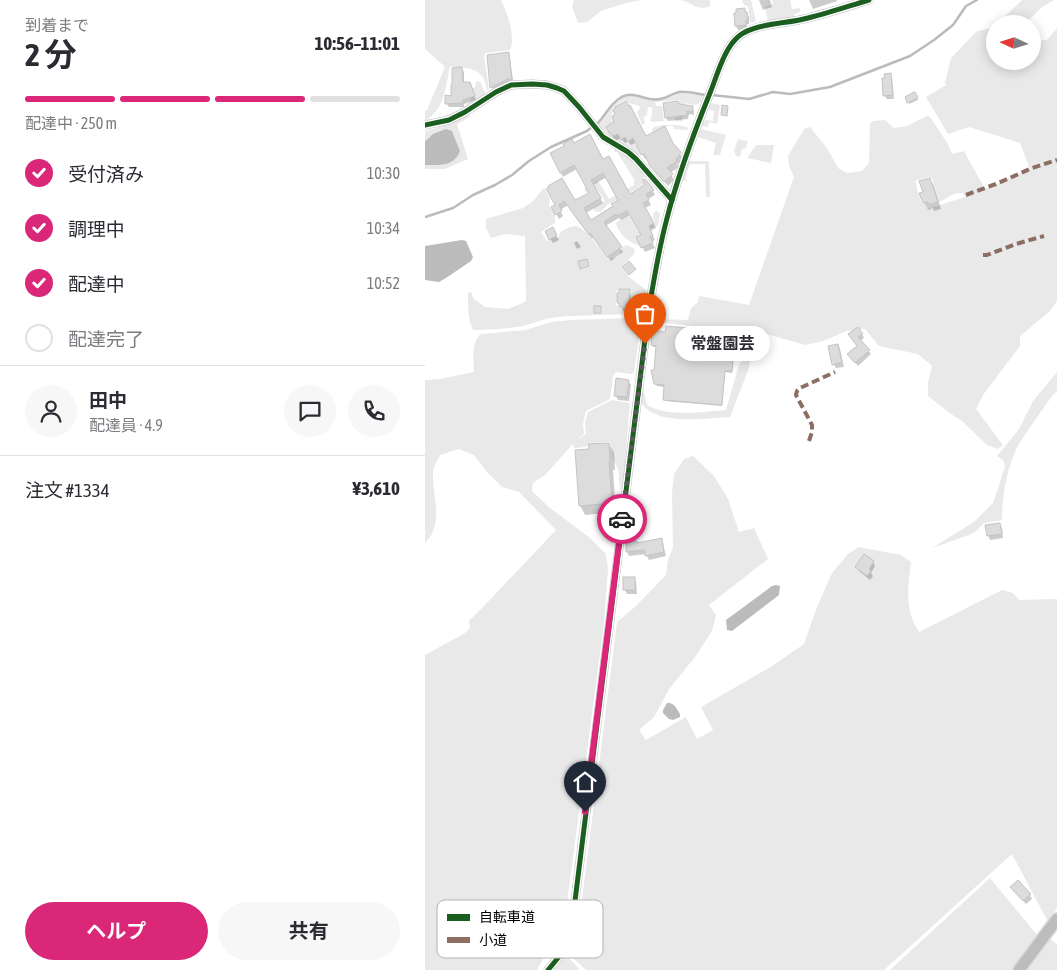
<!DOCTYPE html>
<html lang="ja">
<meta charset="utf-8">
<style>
:root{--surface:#fff;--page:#f7f7f7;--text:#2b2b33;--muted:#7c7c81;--line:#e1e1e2;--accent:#db2777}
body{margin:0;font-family:"Asap Condensed","Noto Sans JP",sans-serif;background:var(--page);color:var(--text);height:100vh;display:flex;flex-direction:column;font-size:19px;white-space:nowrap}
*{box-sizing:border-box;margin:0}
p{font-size:16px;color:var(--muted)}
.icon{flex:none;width:28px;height:28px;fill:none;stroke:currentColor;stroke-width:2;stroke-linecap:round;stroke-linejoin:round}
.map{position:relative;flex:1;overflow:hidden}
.details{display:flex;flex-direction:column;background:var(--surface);width:425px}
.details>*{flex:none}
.needle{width:32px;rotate:274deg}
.fabs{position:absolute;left:561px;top:15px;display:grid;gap:10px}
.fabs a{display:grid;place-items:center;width:55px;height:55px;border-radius:50%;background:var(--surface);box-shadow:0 2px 12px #0003;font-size:25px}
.pin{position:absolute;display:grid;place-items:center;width:42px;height:42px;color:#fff;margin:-51px -21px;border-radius:50% 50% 50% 0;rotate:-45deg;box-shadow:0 0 5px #0007}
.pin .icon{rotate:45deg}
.courier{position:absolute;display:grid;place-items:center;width:50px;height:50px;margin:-25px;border:4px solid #db2777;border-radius:50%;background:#fff;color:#222;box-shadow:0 1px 6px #0007}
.bubble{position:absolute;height:35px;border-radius:18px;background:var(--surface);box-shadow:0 2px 12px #0003;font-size:16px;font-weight:700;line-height:35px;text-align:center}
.headline em{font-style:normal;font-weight:700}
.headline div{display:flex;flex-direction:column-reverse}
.headline{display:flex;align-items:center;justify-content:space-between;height:85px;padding:0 25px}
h1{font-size:32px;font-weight:700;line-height:38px}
.bar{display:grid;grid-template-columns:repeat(4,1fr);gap:8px 5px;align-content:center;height:60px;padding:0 25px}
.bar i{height:6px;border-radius:4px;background:var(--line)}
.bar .active{background:var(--accent)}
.bar p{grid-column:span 4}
.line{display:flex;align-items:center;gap:12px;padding:0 25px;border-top:1px solid var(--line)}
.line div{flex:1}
.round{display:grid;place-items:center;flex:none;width:52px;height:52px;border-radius:26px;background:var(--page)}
ol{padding:0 25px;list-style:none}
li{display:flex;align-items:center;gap:15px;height:55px}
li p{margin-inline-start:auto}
li .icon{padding:5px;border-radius:50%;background:var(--accent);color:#fff;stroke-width:4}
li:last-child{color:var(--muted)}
li i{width:28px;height:28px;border:2px solid var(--line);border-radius:50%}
.button{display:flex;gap:10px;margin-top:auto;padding:10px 25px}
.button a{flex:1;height:58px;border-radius:30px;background:var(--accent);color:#fff;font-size:20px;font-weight:700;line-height:58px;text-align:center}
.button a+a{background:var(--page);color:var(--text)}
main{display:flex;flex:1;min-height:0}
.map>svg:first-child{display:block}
</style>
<main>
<section class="details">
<div class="headline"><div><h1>2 分</h1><p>到着まで</p></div><em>10:56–11:01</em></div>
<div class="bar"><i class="active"></i><i class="active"></i><i class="active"></i><i></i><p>配達中 · 250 m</p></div>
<ol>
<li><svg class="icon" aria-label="check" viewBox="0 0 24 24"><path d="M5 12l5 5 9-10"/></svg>受付済み<p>10:30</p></li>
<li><svg class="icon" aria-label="check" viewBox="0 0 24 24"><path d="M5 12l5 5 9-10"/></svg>調理中<p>10:34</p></li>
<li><svg class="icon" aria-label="check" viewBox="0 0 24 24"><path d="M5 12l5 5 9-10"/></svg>配達中<p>10:52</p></li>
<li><i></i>配達完了</li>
</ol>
<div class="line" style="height:90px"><a class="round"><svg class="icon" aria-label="person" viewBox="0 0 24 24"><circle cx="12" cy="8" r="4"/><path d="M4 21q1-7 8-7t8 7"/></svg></a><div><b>田中</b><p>配達員 · 4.9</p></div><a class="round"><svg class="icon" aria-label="chat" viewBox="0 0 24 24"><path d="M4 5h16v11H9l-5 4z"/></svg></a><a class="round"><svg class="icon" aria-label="phone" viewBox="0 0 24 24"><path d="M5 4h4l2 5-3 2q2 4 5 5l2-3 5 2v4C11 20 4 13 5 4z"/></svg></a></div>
<div class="line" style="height:65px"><div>注文 #1334</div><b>¥3,610</b></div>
<div class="button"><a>ヘルプ</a><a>共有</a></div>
</section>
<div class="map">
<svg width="632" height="970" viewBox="0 0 632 970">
<rect width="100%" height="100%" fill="#fff"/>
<g fill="#e9e9e9" fill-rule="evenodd">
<path d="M0 0H76C82 11 91 38 85 50L61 53 59 55 64 90H62C61 85 60 79 56 75 49 67 35 67 25 67 20 88 20 109 0 121V111L2 110 20 67 0 49Z"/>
<path d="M149 0H216L201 3 176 11 162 22 153 23 147 7Z"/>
<path d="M254 0H285V6C271 12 267 1 254 0Z"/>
<path d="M317 0H326L331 22 325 23 323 6 319 5Z"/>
<path d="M347 0H365L367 9 375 8V12L370 14 368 17 343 22 340 7 348 4Z"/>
<path d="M597 0H629L617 7 600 24H572Z"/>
<path d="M570 26V61H608V41L622 40 632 28V301L625 311 595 336V346L558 395 551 409 578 445 573 449 562 445 537 421 526 414 503 396V383L507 366 493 354 454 346 440 329 422 331 398 341 380 345 335 332 326 343 316 354 312 353 314 335 291 331 284 328 233 322 232 319 263 320 266 308 273 302 274 296 324 305 369 177 364 166 363 156 379 129 385 127 402 148 413 168 422 173 437 171 444 163 445 124 448 121 460 120 469 128 482 126 502 116 505 117 523 144 527 154 539 151 560 189 605 169 595 143 544 127 523 134 501 97 521 85 520 83 526 58 552 31 568 28ZM504 177 507 178 514 202C523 198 527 192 538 193L540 197 502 209 500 205 496 202 490 181Z"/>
<path d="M52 81 55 82 61 95 20 118 8 120C18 117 40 109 46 100 44 94 42 86 46 82V87L50 88 51 82Z"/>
<path d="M255 93 279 95 276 103 269 105 260 103 257 122 250 121V118L255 117 256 115 254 100 230 102 231 106H237L239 121 228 122 225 121 227 115V107H223L222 115 219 117 220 123 217 125 212 112 215 108V106L204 103 200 100C194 103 189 106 187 113 184 127 199 127 206 136 209 141 212 148 215 154L213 155 183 136 173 125C181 117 186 104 196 98 206 92 215 99 226 100 236 101 246 97 255 93Z"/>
<path d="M285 103 295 105 292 124 284 122 283 127 277 126 278 121 282 120 288 121 289 111 283 109Z"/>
<path d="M44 115 47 116 32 124 43 159 20 169H0V165H19L35 151 27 131 3 137 0 141V131L18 126Z"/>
<path d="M237 125H252L262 127 263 128 262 130 249 129 248 126H241L227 132V129L229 127Z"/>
<path d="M276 129 301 135 295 155H289V151L291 143 273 137Z"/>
<path d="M313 139 323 141 321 148 317 149 315 157 311 156 309 151Z"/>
<path d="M331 145H349L346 163 322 158Z"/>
<path d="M191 149 203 157 221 176 216 180 219 185 182 205 179 209 175 212 169 211 168 208 180 201 172 189 170 188 161 193 159 188 173 181 184 199 209 185V179L192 152H189V150Z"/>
<path d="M262 161H284L285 197H281L280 164H265L260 178 262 179 261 181 256 180Z"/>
<path d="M119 188 125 199 124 205 130 216V223L116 232 122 241 134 236 135 232C139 230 145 226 150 226 158 225 176 250 181 257L191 258 195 255V251L198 247 202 245C206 247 209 248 210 251L208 255 196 267 204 277 221 290V299L206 300V291C202 287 197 288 192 290L191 304 193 307 201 308 202 305H206L208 308V314L144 316 124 318 98 326 74 329 48 330C43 319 43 306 43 294L44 292 47 293 48 298 60 307 83 309 100 302 101 300 100 236 80 234 66 238 61 228V219L98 208 108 201Z"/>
<path d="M232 211 235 214 233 225 211 237 214 246C211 244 207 243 203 240 198 237 193 230 191 224L192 222 203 215 213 232 229 223 230 222 228 217 229 212Z"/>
<path d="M207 318 212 320 215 332 209 372 206 374 191 372 188 376 185 399 161 411 158 424 159 434 152 440 161 434 160 422 163 412 187 400 205 403 198 489H195L193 469 188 459 185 442 164 443 161 447 149 448 148 444 120 475 108 483 107 491 125 508 165 538 181 554 183 569 179 624 140 918 112 970H0V655L40 633 45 628 44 621 58 607 131 530 94 492 77 487 62 472 49 455 34 449 15 455C13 460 8 467 8 473 7 497 20 523 0 543V380L15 379 49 372C49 360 45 343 56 334L101 330 126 322 145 320Z"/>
<path d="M326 353 324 368 305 417C283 418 244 424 224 411 221 409 219 406 216 403L218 388 222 405C242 417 278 412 301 410L314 365 323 354Z"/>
<path d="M632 372V391L627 396C616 412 604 428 594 444 582 465 577 497 577 520L559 523 551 531 544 535 507 548 549 522 568 503 580 467 579 461 572 456 594 429 608 401Z"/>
<path d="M268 456 289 476 303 499 314 532 329 528 343 559 284 605 291 615 287 631 270 657 244 689 229 717 214 730 221 740 261 717 272 739 288 730 276 707 344 668 379 644 392 607 407 573 423 554 434 547 476 555 486 562C483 587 479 609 494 632L577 590 588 593 594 600 632 599V908L623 922 587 854 459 970H161L146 956 155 915 192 622 211 606 241 575 243 560 248 547 247 493 249 474 259 459Z"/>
<path d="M565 878 612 935 598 958 587 970H465Z"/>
<path d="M625 939 632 944V970H600Z"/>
<path d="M139 955 143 957 155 970H127Z"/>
</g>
<g fill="#bbb">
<path d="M21 129 27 131 35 151C29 167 14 165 0 165V141L8 134Z"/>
<path d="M37 240 41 241 48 257 46 261 21 278 14 282 0 280V246Z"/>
<path d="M351 585 355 586 354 595 307 631 302 630 301 620 347 586Z"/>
<path d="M242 703C249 702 252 709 255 714V717L248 720 244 719 238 713V710Z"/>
</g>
<g fill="#0003" fill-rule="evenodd">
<path d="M334 0H345L347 7 338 10Z"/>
<path d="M384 0H412V1L388 9Z"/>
<path d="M319 10 324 17V24H322V29L313 30 311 26Z"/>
<path d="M84 54 88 80 67 89V87Z"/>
<path d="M37 69 39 72V83H45L51 100 39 104V107H24L22 104 28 97Z"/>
<path d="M465 74 467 78 469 99H462L459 95 461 79Z"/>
<path d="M490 94 493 100 484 104 481 98Z"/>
<path d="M254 105 267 107 269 110V115L264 114 263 119 243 121 241 118Z"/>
<path d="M183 128 248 145 258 158 257 161 252 164 254 167 245 173 249 180 243 186 229 170 223 158 220 159 211 142 206 145 203 141 200 143 196 138 192 140 189 139Z"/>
<path d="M149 144 178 161 204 195 226 187 230 195 223 199 226 205 220 208 231 228 225 231 230 240 227 242 230 248 220 252 213 238 218 236 206 214 196 220 194 218 180 226 198 252 186 261 169 237 167 239 143 205 135 210 138 216 134 219 127 207 131 205 123 190 150 202 166 193 152 169 138 177 126 154ZM182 177 194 201 189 206 165 221 161 213 178 203 168 185Z"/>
<path d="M505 179 509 186 516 209 509 211 508 208 503 210 499 203 496 194 499 193Z"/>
<path d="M127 229 134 240 128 243 121 232Z"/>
<path d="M152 241 156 247 152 249 149 243Z"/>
<path d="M204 291 206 295V306H195L193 303Z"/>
<path d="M197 308H202V311H198Z"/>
<path d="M283 331 284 337 311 340 312 342 311 352H309L307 373 300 372 297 406 240 401 239 399 240 387 232 386 230 384V371L233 347H228L227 345 241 333Z"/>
<path d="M437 334 439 338 435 341 446 354 433 366 424 354 433 346 427 338Z"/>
<path d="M413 345 415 349 419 367 411 368 408 364Z"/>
<path d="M203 381 206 385 204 401 193 400 191 396Z"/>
<path d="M184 444 189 453 190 470H188L191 512 160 515 155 505 165 450Z"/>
<path d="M575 524 577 528 578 538 565 540 563 535Z"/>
<path d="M236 540 238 544 241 556 224 560 221 554 204 556 202 552 212 544Z"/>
<path d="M448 562 450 566 446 573 448 576 445 580 434 571 431 567Z"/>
<path d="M209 578 211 582 212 594H202L199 589Z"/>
<path d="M589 891 605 895 607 899 601 904Z"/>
</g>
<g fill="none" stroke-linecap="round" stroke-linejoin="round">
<g stroke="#bbb" stroke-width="2.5">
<path d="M287 95 324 99 348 92 365 94 405 87 485 56 509 40 528 25 541 6 552 0"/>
<path d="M172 124C180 116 185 104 195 98 205 91 214 97 225 99 239 101 243 95 254 92 262 91 273 94 281 95"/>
<path d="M0 217 28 208 48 195 70 185 87 175 104 161 126 147 162 131 167 127"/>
</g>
</g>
<g fill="#dcdcdc" stroke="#c4c4c4" fill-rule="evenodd">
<path d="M320 8V12H322L323 20H321V25L310 26 309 13H311V9Z"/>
<path d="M84 52 87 79H83L65 88 62 55Z"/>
<path d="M37 67 38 82H45L50 96 38 100V103L20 104V95L26 96V85H27V68Z"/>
<path d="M466 73 468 95 458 96 457 78H460L459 74Z"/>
<path d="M489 92H490L493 98 482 103 480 97Z"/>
<path d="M201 101 204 106 205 105 221 136 240 126 248 143 256 152 254 156 251 159 252 161 242 168 248 174 239 182 225 166 219 154 216 155 208 138 203 142 200 137 196 140 193 134 189 136 185 134 181 127 189 122 187 116 190 115 188 110 191 108 190 107Z"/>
<path d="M253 101 254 104 268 106 267 112 262 111V115L240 118 238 103Z"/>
<path d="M297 105 303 106 302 116 296 115Z"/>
<path d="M165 134 178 159 184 156 205 194 220 185 217 180 220 179 227 187 229 190 221 194 224 200 218 203 229 223 224 226 228 236 225 237 228 243 216 248 211 237 216 235 202 211 192 216 191 214 179 222 197 247 182 257 165 233 164 235 139 201 134 205 137 211 130 215 126 207 130 205 121 189 124 187 123 186 137 178 150 200 164 193 149 165 135 173 125 153 139 146 138 144 147 139 149 143ZM178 173 193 200 186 204 188 206 166 220 159 208 176 198 166 180Z"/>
<path d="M505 178 513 202 504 205 503 202 498 203 494 193 498 192 494 181Z"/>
<path d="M128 227 132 235 124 240 120 231Z"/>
<path d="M162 259 164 266 155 269 153 261Z"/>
<path d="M204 261 211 269 204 275 197 267Z"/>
<path d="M194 289H205L204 304H201V307H194V303H192V293H194Z"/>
<rect x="169" y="306" width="7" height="7"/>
<path d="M241 326 284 330V336L312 339 311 350H309L307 371H300L297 405 238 400 239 385 229 384 226 370H229L231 346 226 345 227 330 240 332Z"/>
<path d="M433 327 438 334 433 337 445 350 430 363 422 354 432 346 423 334Z"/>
<path d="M413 344 417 362 407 365 403 346Z"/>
<path d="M191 378 204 380 202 397 189 396Z"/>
<path d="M184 443 185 461H184L187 503 154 506 150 450 164 449 163 444Z"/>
<path d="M575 523 577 534 562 536 560 525Z"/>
<path d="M237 538 239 552 220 556 219 550 201 552V543L212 541V543Z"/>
<path d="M439 554 449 561 444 569 446 571 442 576 430 567Z"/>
<rect x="198" y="577" width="12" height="13"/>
<path d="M593 880 606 894 598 901 585 887Z"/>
</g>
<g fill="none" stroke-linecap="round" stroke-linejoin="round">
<defs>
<path id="major" d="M594 970 632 919"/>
</defs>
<use href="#major" stroke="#dbdbdb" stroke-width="14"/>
<g stroke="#bdbdbd" stroke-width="9">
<path d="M0 125 24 120 40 112 71 92 86 85 107 84 122 85 132 88 139 91 154 107 178 137 203 152 211 159 247 200"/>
<path d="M123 970 137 953 146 933 223 315C228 284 233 253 241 222 252 178 268 135 285 93 292 76 299 48 314 36 330 23 362 24 383 18 403 13 424 6 444 0"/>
</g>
<use href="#major" stroke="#bdbdbd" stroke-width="11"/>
<g stroke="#8d6e63" stroke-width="4" stroke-dasharray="8 4" stroke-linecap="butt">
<path d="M541 195 571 184 607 168 632 160"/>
<path d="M558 255H562L591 244 619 236"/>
<path d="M384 441 387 432V425L371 395 372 391 375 388 410 372"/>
</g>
<defs>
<g id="cycleway">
<path d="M0 125 24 120 40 112 71 92 86 85 107 84 122 85 132 88 139 91 154 107 178 137 203 152 211 159 247 200"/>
<path d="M123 970 137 953 146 933 223 315C228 284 233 253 241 222 252 178 268 135 285 93 292 76 299 48 314 36 330 23 362 24 383 18 403 13 424 6 444 0"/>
</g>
</defs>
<use href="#cycleway" stroke="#fff" stroke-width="8"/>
<use href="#cycleway" stroke="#1b5e20" stroke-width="5"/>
</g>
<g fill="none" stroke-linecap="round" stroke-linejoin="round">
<path stroke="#595959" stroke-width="5" stroke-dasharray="0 9" d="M197 519 220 344"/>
<path stroke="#db2777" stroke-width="6" d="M160 812 197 519"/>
</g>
<rect x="12" y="900" width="166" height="58" rx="8" fill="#fff" stroke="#b2b2b2" stroke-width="1"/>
<rect x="22" y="914" width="23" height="7" fill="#1b5e20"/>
<rect x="22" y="937" width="23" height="6" fill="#8d6e63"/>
<g font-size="14" fill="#000">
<text x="54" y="922">自転車道</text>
<text x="54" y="945">小道</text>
</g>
</svg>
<div class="fabs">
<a><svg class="needle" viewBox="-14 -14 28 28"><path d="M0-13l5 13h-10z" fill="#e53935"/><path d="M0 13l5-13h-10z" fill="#7c7c81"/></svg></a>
</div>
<div class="pin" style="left:220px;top:344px;background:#ea580c"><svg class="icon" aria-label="bag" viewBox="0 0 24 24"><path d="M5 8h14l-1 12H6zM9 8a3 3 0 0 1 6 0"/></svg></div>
<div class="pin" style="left:160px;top:812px;background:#1f2937"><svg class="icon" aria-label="home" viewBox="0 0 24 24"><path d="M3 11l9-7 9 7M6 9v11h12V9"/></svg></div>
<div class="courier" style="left:197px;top:519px"><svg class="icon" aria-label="car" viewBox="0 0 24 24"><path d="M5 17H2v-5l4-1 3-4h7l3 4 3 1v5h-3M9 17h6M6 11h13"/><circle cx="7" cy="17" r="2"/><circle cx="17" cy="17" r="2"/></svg></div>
<div class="bubble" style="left:250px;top:326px;width:95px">常盤園芸</div>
</div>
</main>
